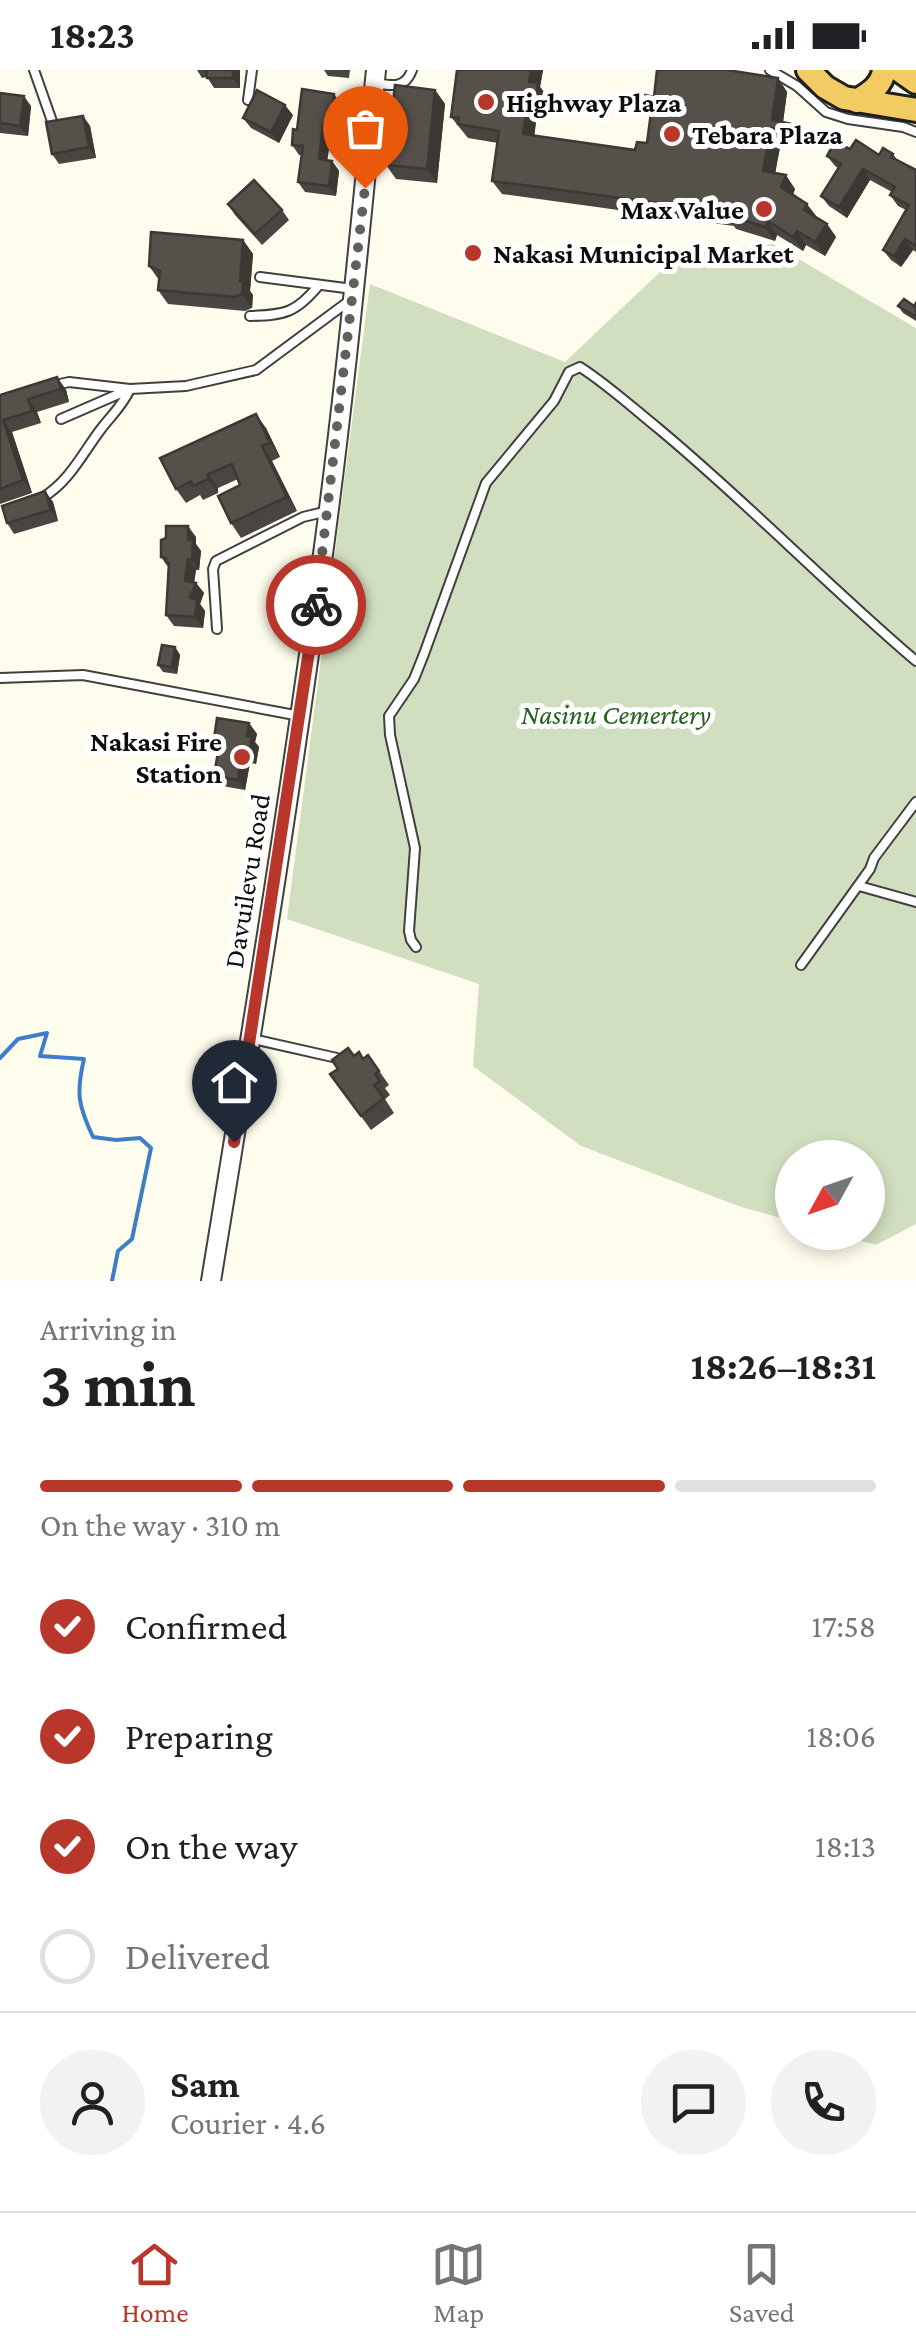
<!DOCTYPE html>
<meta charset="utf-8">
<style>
:root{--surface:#fff;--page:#f2f2f2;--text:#202124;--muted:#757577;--line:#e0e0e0;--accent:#b8372a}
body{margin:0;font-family:"Crimson Pro",serif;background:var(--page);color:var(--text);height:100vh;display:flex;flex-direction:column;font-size:38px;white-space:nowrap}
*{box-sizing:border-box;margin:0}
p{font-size:32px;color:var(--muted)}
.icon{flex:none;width:55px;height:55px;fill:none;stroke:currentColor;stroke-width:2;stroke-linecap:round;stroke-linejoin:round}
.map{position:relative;height:1211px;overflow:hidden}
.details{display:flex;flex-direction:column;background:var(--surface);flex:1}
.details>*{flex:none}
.needle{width:65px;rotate:230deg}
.buttons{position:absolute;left:775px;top:1070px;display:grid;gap:20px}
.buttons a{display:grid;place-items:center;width:110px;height:110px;border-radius:50%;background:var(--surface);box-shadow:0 5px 15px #0003;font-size:50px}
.pin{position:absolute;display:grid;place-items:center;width:85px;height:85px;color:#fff;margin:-102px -42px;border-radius:50% 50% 50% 0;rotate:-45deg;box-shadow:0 0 10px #0007}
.pin .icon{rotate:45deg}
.courier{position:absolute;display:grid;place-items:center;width:100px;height:100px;margin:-50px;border:8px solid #b8372a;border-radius:50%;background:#fff;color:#222;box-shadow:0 2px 12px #0007}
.headline em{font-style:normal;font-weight:700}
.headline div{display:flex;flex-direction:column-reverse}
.headline{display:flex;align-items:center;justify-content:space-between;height:170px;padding:0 40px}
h1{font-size:65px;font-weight:700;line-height:75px}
.bar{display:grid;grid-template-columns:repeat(4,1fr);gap:15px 10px;align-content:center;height:120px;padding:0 40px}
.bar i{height:12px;border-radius:8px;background:var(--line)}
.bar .on{background:var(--accent)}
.bar p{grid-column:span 4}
.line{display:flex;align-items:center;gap:25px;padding:0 40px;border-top:2px solid var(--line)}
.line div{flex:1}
.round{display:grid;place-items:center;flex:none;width:105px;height:105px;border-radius:52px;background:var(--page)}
ol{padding:0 40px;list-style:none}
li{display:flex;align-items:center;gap:30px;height:110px}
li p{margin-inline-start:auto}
li .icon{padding:10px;border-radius:50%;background:var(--accent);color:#fff;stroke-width:4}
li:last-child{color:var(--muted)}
li i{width:55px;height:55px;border:5px solid var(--line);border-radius:50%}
.status{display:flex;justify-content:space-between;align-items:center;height:70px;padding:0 50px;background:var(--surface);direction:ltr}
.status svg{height:28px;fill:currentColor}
.tabs{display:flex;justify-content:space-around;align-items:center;height:140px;border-top:2px solid var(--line);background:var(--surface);font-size:28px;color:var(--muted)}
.tabs a{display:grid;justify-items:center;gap:5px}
.tabs .on{color:var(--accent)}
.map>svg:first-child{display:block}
</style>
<div class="status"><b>18:23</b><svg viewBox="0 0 49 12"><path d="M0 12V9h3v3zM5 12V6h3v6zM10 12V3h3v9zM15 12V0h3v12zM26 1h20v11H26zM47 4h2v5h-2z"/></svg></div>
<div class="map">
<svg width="916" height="1211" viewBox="0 0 916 1211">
<rect width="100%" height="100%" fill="#fefded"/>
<path fill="#d1dfc0" d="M773 174 916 258V1154L876 1175 832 1163 868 1162V1088H792V1151L741 1137 581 1076 473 996 479 914 287 849 370 214 565 292 680 183Z"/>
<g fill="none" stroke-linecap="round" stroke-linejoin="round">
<path stroke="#3e7ec8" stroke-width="4" d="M0 988 18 969 47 963 40 986 84 989C76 1023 78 1035 93 1067L116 1070 140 1068 151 1078 132 1169 118 1181 112 1211"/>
<defs>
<g id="service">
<path d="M34 0 53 54"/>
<path d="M770 0 797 16 826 42 848 49 903 57 916 62"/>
<path d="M375 13C392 16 405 19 412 0"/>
<path d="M248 30 252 0"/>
<path d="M260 207 353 219"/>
<path d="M250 246C285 245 296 243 319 215"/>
<path d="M61 349 130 319 186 316 256 300 349 231"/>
<path d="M42 428C70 411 82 384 101 359 111 346 123 335 130 319L69 312 51 316"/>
<path d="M217 559 213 499 216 491 303 447 328 441"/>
<path d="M0 608 83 605 300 646"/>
<path d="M859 816 916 832"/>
<path d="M416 877 411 870 409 861 415 778 390 665 389 646 414 609 424 584 486 413 554 331 569 302 580 297C608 315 633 338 659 359 748 433 828 516 916 591"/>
<path d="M801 895 870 799 874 788 916 732"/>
<path d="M253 969 337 988"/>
</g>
<path id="tertiary" d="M211 1211C249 979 287 746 319 513 343 343 359 171 376 0"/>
<g id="trunk">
<path d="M808 0 825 17 844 28 916 40"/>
<path d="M899 0 916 12"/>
<path d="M857 31C870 23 882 16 884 0"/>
</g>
</defs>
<use href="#service" stroke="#404040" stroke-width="12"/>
<use href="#tertiary" stroke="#404040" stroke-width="22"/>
<use href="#trunk" stroke="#1e1e1e" stroke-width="28"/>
<use href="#service" stroke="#fff" stroke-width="8"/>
<use href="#tertiary" stroke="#fff" stroke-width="18"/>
<use href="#trunk" stroke="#f2cc62" stroke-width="22"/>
</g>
<g fill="#494540">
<path d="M197 0H240V18H214L207 7 202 8Z"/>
<path d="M324 0H350L349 8 328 6Z"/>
<path d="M457 0H543L540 17 548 27 546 37 538 35 534 66 635 80 647 73 650 44 644 34 654 27 778 8 787 22 783 52 802 68 800 76 781 72 775 103 795 119 793 125 817 148 827 154 836 167 825 186 806 175 803 181 777 165 775 171 736 159 734 156 502 124 492 111 498 73 468 68 451 47Z"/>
<path d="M435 20 445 34 437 113 396 109 386 95Z"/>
<path d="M0 23 31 36 28 66 0 63Z"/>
<path d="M341 34 339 66 331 65 327 90 332 91 339 101 336 126 305 122 298 112 302 85H299L292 75 297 60Z"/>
<path d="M293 45 279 73 251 58 243 48Z"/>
<path d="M83 46 90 56 96 88 59 94 52 84Z"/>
<path d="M850 79 879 85 893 84 898 91 916 100V182L913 180 901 197 891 190 883 180 906 140 898 136 890 125 892 122 870 110 847 148 829 136 821 126 838 98 835 96 827 86Z"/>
<path d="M228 134 282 140 289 150 262 175 235 145Z"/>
<path d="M243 170 253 184 250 221 253 225 252 238 245 241 168 234 158 220 159 210 149 196Z"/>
<path d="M916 233V251L903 243 898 236H914Z"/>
<path d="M57 307 66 320 69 332 37 342 41 353 12 362 32 423 0 434V325Z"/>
<path d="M266 358 280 387 272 391 297 441 241 468 231 453 240 415 238 409 218 418V423L203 430 200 425 186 433 176 419Z"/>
<path d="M45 421 53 432 58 451 14 464 7 453Z"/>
<path d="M196 467V474L201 481 199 500H196L194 512 196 513 204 523 200 534 205 541 203 558 174 556 166 545 168 497 161 487Z"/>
<path d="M175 577 180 585 177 604 163 602 158 595Z"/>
<path d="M249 653 257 664 255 672 259 677 256 694 250 693 245 720 222 716 214 706 219 677 214 669Z"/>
<path d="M368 985 389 1015 385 1018 390 1025 385 1029 394 1043 371 1060 330 1004 354 986 363 989Z"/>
</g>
<g fill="#3c3834">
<path d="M233 0H240V18L233 8Z"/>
<path d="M531 0H543L540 17 548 27 546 37 529 12Z"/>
<path d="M778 8 787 22 782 60 772 50Z"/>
<path d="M435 20 445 34 437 113 427 99Z"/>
<path d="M529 22 538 35 533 78 523 64Z"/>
<path d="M334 24 341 34 339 66 332 56Z"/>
<path d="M24 26 31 36 28 66 20 56Z"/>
<path d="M285 35 293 45 279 73 271 62Z"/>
<path d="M83 46 90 56 96 88 89 77Z"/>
<path d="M792 54 802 68 800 76 791 62Z"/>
<path d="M323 55 331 65 326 99 319 89Z"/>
<path d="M771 58 781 72 773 115 763 101Z"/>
<path d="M332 91 339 101 336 126 329 116Z"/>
<path d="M863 99 870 110 847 148 839 137Z"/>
<path d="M786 105 795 119 790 131 781 117Z"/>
<path d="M807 134 817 147 804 140Z"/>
<path d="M768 151 777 165 775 171 765 157Z"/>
<path d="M827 154 836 167 825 186 815 172Z"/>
<path d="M797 161 806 175 803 181 793 167Z"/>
<path d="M905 169 913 180 901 197 894 186Z"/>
<path d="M243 170 253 184 250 221 253 225 252 238 242 224 240 211Z"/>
<path d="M57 307 66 320 69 332 61 319Z"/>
<path d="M28 329 37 342 41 353 32 341Z"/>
<path d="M256 344 266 358 280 387 270 373Z"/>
<path d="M3 350 12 362 32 423 23 410Z"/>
<path d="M262 376 272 391 297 441 287 427Z"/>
<path d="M208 404 218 418V423L208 409Z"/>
<path d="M45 421 53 432 58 451 51 440Z"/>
<path d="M188 456 196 467V474L201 481 199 500 192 490 188 470Z"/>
<path d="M188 489 196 500 193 521 196 513 204 523 200 534 205 541 203 558 195 547 185 511Z"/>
<path d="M175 577 180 585 177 604 172 597Z"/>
<path d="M249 653 257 664 255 672 259 677 256 694 249 684 247 666Z"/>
<path d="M242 682 250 693 245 720 238 710Z"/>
</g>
<g fill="#55504a" stroke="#3c3834" stroke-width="2.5">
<path d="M206 0H233V8H207Z"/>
<path d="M457 0H531L529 12 538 13 537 23 529 22 523 64 635 80 637 72 647 73 652 35 644 34 645 25 654 27 657 0H727L778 8 772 50 792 54 791 62 771 58 763 101 786 105 781 117 807 134 804 140 827 154 815 172 797 161 793 167 768 151 765 157 727 145V142L492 111 499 61 458 54 459 48 451 47Z"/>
<path d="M395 15 435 20 427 99 386 95Z"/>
<path d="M302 19 334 24 332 56 323 55 319 89 332 91 329 116 298 112 303 76 292 75 293 59 297 60Z"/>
<path d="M257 20 285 35 271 62 243 48Z"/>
<path d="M0 23 24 26 20 56 0 53Z"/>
<path d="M83 46 89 77 52 84 46 52Z"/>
<path d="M856 70 879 85 883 78 893 84 891 87 916 100V176L905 169 894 186 883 180 909 135 890 125 895 117 863 99 839 137 821 126 841 94 827 86 835 71 850 79Z"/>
<path d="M254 110 282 140 255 164 228 134Z"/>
<path d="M151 162 243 170 240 211H243L242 224 235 227 158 220 160 201 149 196Z"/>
<path d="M904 229 914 236 916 233V247L898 236Z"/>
<path d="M57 307 61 319 28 329 32 341 3 350 23 410 0 419V325Z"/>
<path d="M256 344 270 373 262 376 287 427 231 453 218 426 240 415 232 394 208 404V409L193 416 191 411 176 419 160 388Z"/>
<path d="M45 421 51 440 7 453 2 436Z"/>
<path d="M166 456H188V470H193L192 490 188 489 185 511 196 513 190 527 197 530 195 547 166 545 169 493 166 492V488L161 487V470L166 468Z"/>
<path d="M162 575 175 577 172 597 158 595Z"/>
<path d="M217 648 249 653 247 666H252L249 684 242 682 238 710 214 706 220 670 214 669Z"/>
<path d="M348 978 354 986 359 982 363 989 368 985 379 1001 375 1004 380 1011 374 1015 384 1028 361 1046 330 1004 338 999 332 990Z"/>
</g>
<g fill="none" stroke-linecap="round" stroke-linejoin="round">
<path stroke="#61615b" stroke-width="10" stroke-dasharray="0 18" d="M316 535 365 118"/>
<path stroke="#b8372a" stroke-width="12" d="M234 1072 316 535"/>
</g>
<g fill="#b8372a" stroke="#fff" stroke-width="4">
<circle cx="486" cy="32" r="10"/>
<circle cx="672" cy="64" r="10"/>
<circle cx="764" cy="139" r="10"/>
<circle cx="473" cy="183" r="10"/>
<circle cx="242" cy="687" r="10"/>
</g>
<g text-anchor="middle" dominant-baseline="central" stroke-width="10" stroke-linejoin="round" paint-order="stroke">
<g font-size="28" font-weight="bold" fill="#0d0d0d" stroke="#fff" text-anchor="start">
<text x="506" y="32">Highway Plaza</text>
<text x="692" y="64">Tebara Plaza</text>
<text x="744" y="139" text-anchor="end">Max Value</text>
<text x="493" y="183">Nakasi Municipal Market</text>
<text x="222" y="671" text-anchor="end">Nakasi Fire<tspan x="222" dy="32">Station</tspan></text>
</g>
<g font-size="28" font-style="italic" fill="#246220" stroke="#fff">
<text x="616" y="644">Nasinu Cemertery</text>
</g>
<g font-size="28" fill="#0d0d0d" stroke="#fff">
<text transform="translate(247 811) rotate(-81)">Davuilevu Road</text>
</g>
</g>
</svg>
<div class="buttons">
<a><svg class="needle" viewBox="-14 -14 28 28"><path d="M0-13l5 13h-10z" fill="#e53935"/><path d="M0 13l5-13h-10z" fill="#757577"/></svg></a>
</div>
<div class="pin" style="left:365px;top:118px;background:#ea580c"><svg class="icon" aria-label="bag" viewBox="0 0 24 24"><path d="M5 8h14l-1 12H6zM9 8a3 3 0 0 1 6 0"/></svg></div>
<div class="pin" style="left:234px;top:1072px;background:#1f2937"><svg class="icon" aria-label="home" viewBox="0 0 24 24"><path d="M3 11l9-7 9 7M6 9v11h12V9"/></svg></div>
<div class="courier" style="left:316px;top:535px"><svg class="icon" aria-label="bike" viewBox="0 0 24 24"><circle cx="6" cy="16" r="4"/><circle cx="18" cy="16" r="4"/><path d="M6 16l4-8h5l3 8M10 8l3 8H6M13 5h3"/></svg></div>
</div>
<section class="details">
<div class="headline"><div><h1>3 min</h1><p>Arriving in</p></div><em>18:26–18:31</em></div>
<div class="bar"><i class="on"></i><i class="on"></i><i class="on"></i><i></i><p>On the way · 310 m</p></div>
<ol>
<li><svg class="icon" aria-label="check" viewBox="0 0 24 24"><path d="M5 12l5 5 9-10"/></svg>Confirmed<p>17:58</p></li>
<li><svg class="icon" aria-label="check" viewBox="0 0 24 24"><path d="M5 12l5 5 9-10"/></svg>Preparing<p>18:06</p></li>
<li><svg class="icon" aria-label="check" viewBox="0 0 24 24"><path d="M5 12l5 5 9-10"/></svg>On the way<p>18:13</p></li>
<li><i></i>Delivered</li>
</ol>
<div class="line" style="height:180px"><a class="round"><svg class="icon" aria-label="person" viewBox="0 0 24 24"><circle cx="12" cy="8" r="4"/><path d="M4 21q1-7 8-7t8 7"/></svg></a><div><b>Sam</b><p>Courier · 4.6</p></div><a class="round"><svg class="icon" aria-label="chat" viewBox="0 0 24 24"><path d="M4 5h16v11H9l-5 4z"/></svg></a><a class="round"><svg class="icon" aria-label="phone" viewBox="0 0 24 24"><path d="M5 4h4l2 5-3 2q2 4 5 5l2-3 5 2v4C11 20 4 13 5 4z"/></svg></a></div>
</section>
<nav class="tabs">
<a class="on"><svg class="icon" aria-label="home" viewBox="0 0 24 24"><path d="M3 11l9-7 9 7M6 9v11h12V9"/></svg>Home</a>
<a><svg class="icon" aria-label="map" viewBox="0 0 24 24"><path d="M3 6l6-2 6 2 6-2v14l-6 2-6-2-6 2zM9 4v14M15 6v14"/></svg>Map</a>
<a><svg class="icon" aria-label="saved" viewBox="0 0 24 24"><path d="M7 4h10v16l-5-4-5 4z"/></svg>Saved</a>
</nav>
